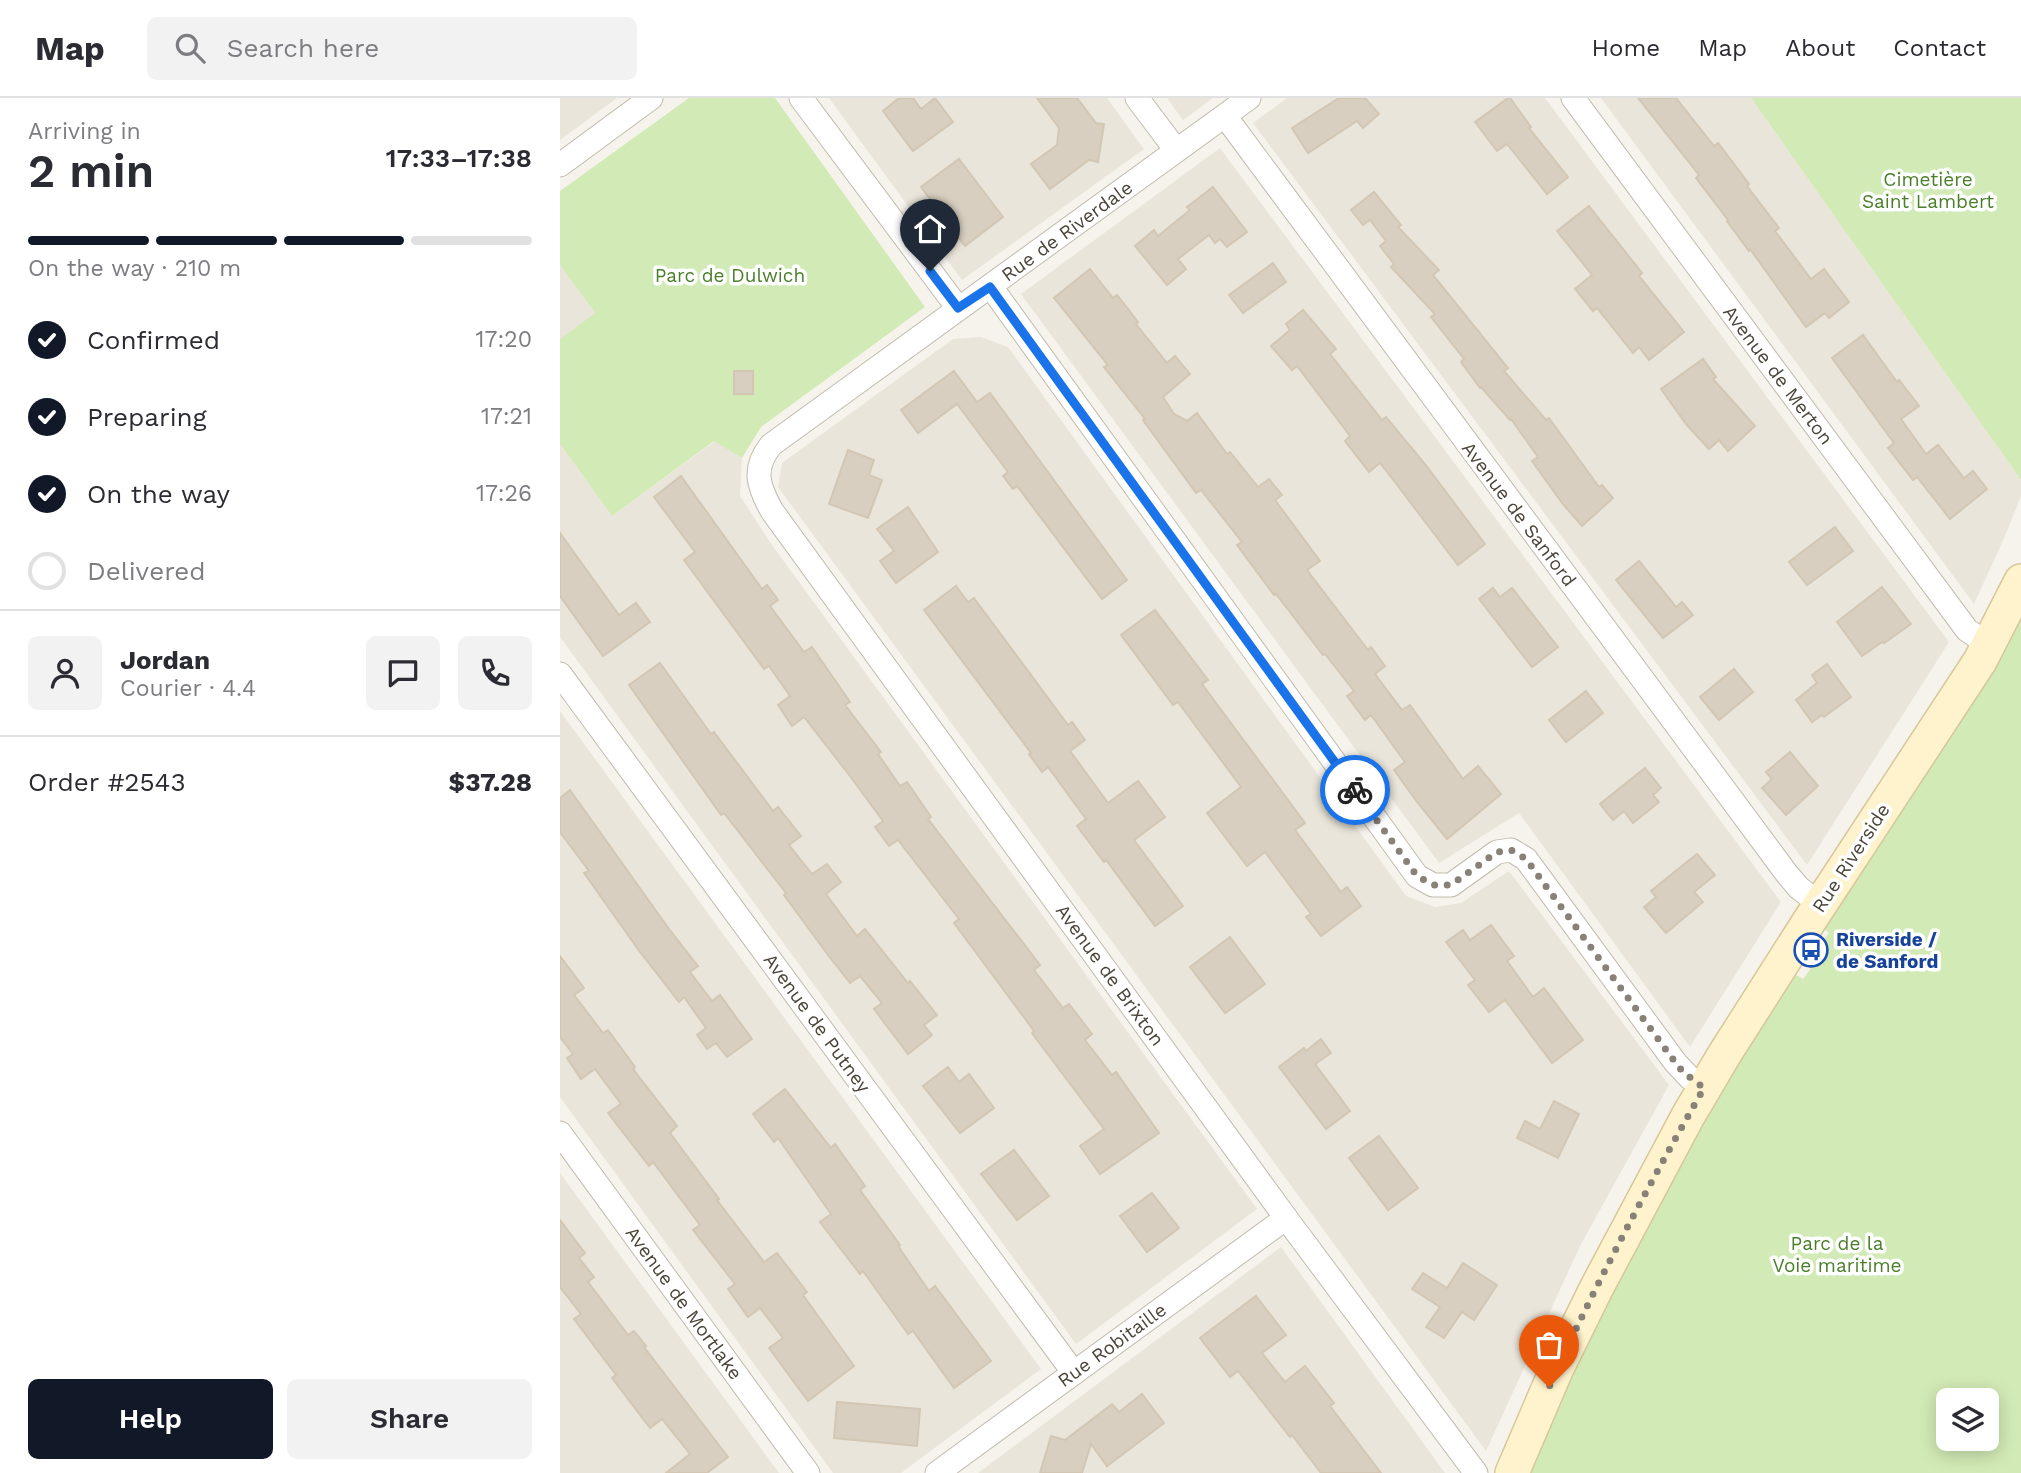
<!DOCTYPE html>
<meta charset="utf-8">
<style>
:root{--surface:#fff;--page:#f2f2f3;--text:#2b2b33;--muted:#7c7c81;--line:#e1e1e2;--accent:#111827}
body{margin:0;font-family:"Work Sans",sans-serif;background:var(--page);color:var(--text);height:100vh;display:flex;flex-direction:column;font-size:26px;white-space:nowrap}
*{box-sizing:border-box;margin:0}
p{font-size:23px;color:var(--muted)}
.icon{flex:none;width:38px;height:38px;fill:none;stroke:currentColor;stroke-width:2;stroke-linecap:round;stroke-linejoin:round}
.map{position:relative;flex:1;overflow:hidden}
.details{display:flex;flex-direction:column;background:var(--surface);width:560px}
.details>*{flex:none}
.fabs{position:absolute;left:1376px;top:1290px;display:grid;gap:14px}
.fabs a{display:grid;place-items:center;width:63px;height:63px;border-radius:10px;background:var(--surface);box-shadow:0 4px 18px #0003;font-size:35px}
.pin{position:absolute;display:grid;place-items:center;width:60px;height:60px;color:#fff;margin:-72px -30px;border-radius:50% 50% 50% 0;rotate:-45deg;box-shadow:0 0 7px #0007}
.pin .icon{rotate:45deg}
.courier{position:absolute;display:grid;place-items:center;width:70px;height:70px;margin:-35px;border:5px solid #1a73e8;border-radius:50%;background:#fff;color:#222;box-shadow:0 2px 9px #0007}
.overview em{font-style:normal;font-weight:600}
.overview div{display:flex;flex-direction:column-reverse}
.overview{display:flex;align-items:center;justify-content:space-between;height:119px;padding:0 28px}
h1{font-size:46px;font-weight:600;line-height:52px}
.bar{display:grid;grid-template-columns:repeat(4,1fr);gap:10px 7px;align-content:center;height:84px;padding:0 28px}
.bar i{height:9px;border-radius:5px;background:var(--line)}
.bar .active{background:var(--accent)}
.bar p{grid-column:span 4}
.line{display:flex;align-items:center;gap:18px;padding:0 28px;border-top:2px solid var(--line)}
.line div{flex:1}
.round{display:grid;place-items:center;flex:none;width:74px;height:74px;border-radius:10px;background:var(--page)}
ol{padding:0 28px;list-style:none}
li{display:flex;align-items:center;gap:21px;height:77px}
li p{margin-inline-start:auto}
li .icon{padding:7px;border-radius:50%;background:var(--accent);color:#fff;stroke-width:4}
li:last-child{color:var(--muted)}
li i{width:38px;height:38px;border:4px solid var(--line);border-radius:50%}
.primary-button{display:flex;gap:14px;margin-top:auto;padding:14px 28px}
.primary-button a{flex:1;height:80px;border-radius:10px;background:var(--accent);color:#fff;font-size:28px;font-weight:600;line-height:80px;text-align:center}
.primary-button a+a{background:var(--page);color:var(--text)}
header{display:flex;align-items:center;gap:42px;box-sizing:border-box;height:98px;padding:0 35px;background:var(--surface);border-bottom:2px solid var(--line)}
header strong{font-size:33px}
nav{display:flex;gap:38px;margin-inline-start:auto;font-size:24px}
.search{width:490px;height:63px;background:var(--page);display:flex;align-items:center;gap:18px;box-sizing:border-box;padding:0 24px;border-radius:10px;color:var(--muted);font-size:26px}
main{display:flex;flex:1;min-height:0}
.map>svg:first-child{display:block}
</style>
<header>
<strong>Map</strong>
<div class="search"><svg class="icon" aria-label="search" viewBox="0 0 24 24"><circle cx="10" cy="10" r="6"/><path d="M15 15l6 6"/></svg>Search here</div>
<nav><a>Home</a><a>Map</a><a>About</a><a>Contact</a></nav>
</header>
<main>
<section class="details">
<div class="overview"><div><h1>2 min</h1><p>Arriving in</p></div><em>17:33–17:38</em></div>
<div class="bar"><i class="active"></i><i class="active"></i><i class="active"></i><i></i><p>On the way · 210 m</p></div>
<ol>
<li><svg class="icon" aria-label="check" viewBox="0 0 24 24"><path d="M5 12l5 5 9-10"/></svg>Confirmed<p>17:20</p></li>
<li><svg class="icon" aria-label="check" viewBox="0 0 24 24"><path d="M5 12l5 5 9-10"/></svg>Preparing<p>17:21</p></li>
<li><svg class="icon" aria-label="check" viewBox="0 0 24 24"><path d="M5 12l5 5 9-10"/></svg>On the way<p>17:26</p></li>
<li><i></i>Delivered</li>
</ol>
<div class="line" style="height:126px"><a class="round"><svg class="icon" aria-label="person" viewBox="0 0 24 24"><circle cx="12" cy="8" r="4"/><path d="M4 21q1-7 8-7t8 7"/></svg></a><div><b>Jordan</b><p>Courier · 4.4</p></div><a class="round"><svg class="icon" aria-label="chat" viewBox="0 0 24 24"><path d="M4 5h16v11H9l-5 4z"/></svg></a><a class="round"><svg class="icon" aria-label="phone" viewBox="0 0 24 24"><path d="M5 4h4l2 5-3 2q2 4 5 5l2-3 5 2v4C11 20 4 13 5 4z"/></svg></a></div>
<div class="line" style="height:91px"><div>Order #2543</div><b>$37.28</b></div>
<div class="primary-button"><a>Help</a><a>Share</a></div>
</section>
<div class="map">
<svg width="1461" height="1375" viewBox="0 0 1461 1375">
<rect width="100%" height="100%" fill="#f6f3ec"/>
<g fill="#eae5da">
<path d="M0 0H57L0 42Z"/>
<path d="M269 0H547L584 51 402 182Z"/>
<path d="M607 0H653L623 22Z"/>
<path d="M727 0H985L1389 544 1247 767 693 25Z"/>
<path d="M1041 0H1191L1461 382V398L1445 438 1414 506Z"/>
<path d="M660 50 1221 804 1130 949 959 715 879 765 461 196Z"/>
<path d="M0 167 35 215 0 241Z"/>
<path d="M421 239 448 249 846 798 875 809 901 805 949 773 1109 987 1020 1148 926 1353 218 389 222 365 393 241Z"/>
<path d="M155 343 182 360 180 398 212 447 697 1111 516 1246 0 539V346L52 418Z"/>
<path d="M0 613 481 1271 341 1375H273L0 999Z"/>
<path d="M0 1075 219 1375H0Z"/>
<path d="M721 1149 885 1375H418Z"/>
</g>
<g fill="#d2eab5" fill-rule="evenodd">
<path d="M129 0H215L365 209 201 329 182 360 154 343 52 418 0 346V241L35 215 0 167V93Z"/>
<path d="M1191 0H1461V382Z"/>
<path d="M1461 517V1375H968L981 1342 1061 1175 1149 1013 1234 876 1243 881 1255 865 1253 856 1269 835 1263 830ZM1388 1302H1426V1340H1388Z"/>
</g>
<g fill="#d8cfc1" stroke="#d3c7b4" stroke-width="2">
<path d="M339 0H353L361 11 375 0 393 24 353 53 323 13Z"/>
<path d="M477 0H517L536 25 544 26 538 64 529 62 490 91 471 66 497 47 499 30Z"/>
<path d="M779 0H805L819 16 803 30 797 23 748 55 732 30Z"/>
<path d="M948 0H950L971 29 969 30 1008 79 987 96 947 46 937 53 915 24Z"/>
<path d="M1078 0H1116L1154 48 1158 45 1189 86 1187 88 1219 130 1215 133 1251 181 1264 171 1289 204 1269 220 1265 215 1246 229 1190 151 1189 153 1167 123 1168 122 1136 80 1139 77Z"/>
<path d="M399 61 443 119 405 148 361 89Z"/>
<path d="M653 89 687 134 667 149 660 141 655 145 649 137 618 161 626 171 607 187 575 148 594 132 598 138 630 112 627 109Z"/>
<path d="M814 94 841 127 838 129 879 172 873 177 948 270 944 273 986 322 989 320 1039 389 1042 387 1053 400 1022 428 1002 405 972 363 978 359 951 321 950 322 921 289 920 290 901 264 904 261 871 219 875 216 831 169 834 166 820 148 826 143 810 122 803 127 791 112Z"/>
<path d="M1029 108 1082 175 1079 178 1124 234 1089 262 1079 249 1073 255 1037 210 1033 213 1015 191 1032 177 997 133Z"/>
<path d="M713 165 726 184 683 215 669 197Z"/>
<path d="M530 171 553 200 557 197 578 224 576 226 607 265 615 258 630 276 603 299 614 316 627 323 637 315 667 356 670 354 698 389 709 381 722 397 715 402 760 463 747 472 808 552 811 549 825 568 815 576 842 612 850 607 903 681 918 668 941 696 887 741 857 704 834 672 845 664 811 617 805 622 787 598 794 593 765 556 763 557 716 496 714 497 677 447 682 444 641 392 636 395 583 322 585 321 544 269 548 267 494 200Z"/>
<path d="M743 212 776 251 770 256 822 322 826 319 865 366 925 446 898 467 828 375 820 365 809 374 785 343 790 338 737 268 732 272 711 248 730 232 726 226Z"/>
<path d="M1303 237 1337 284 1339 282 1359 308 1341 321 1366 356 1378 347 1404 380 1413 373 1427 391 1390 421 1357 379 1353 382 1328 350 1334 345 1272 260Z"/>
<path d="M1143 261 1156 279 1153 281 1195 328 1168 353 1159 342 1149 351 1126 326 1101 291Z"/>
<rect x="174" y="273" width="19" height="23"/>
<path d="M394 273 417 304 430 295 567 482 542 501 457 388 453 391 443 378 448 374 397 306 358 335 341 312Z"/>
<path d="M288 352 314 362 309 377 322 382 308 420 269 406Z"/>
<path d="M121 378 202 491 207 487 218 502 210 508 244 554 252 549 290 604 285 607 321 654 318 656 340 688 347 684 371 719 368 721 480 867 474 872 503 910 509 906 532 936 525 942 552 977 556 974 599 1035 540 1076 520 1048 544 1031 472 935 474 933 394 825 399 821 338 742 329 748 315 729 323 723 290 678 244 619 232 628 218 607 230 598 209 568 204 571 124 462 135 454 94 399Z"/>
<path d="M348 409 378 454 336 485 320 463 334 453 317 431Z"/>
<path d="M1275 429 1293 453 1247 487 1229 464Z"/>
<path d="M0 435 59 517 76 505 90 524 43 558 0 498Z"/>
<path d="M1079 463 1116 509 1122 504 1133 517 1103 540 1056 482Z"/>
<path d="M396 488 408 504 414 500 508 627 512 624 525 642 510 653 548 705 578 683 605 719 574 742 623 808 595 828 546 762 544 764 517 728 526 721 488 669 482 674 469 656 471 655 364 512Z"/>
<path d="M1322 489 1351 526 1324 545 1322 544 1302 558 1277 524Z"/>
<path d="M933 490 940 499 952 490 998 549 972 569 919 501Z"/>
<path d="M595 512 648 582 642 586 745 725 735 732 781 794 787 789 801 808 761 838 746 819 751 816 705 754 687 768 647 715 681 689 618 604 613 607 561 537Z"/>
<path d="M100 565 151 636 154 634 213 713 218 709 241 738 229 747 252 776 267 766 281 784 266 796 297 838 305 831 348 885 350 883 377 917 364 927 372 937 348 956 314 911 322 905 300 878 290 885 268 857 224 797 226 795 164 715 161 717 69 587Z"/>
<path d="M1267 566 1291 599 1264 619 1262 617 1252 624 1236 602 1257 585 1252 577Z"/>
<path d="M1174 571 1193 594 1159 622 1140 599Z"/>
<path d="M1026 593 1043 615 1006 644 989 622Z"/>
<path d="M1230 654 1258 688 1226 717 1202 690 1212 681 1206 674Z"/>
<path d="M1085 670 1101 690 1093 697 1099 704 1073 725 1064 713 1053 722 1040 706Z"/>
<path d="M10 692 109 831 138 868 130 874 152 903 160 897 192 941 167 959 156 945 147 951 137 937 146 930 124 899 119 904 80 854 24 775 29 773 0 734V700Z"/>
<path d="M1137 756 1155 777 1134 794 1143 804 1106 835 1084 809 1096 799 1091 793Z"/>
<path d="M931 827 954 858 947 863 973 899 984 890 1023 942 992 965 945 902 929 914 908 887 915 882 886 844 903 832 910 842Z"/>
<path d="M670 839 705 886 665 915 630 869Z"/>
<path d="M0 858 24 890 14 897 43 935 48 932 75 969 73 971 117 1028 110 1035 159 1101 157 1102 204 1164 217 1155 247 1194 243 1197 294 1268 248 1303 209 1250 223 1240 200 1210 188 1219 168 1191 175 1186 133 1132 140 1127 93 1064 89 1068 48 1015 61 1006 35 971 21 981 7 960 13 956 0 939Z"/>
<path d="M761 941 771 955 755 966 790 1013 766 1031 719 969 744 950 746 953Z"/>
<path d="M388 969 399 984 409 976 434 1010 400 1035 363 988Z"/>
<path d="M225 991 271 1050 275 1046 305 1088 300 1092 340 1147 338 1148 369 1193 375 1188 431 1263 394 1290 353 1233 348 1236 303 1173 300 1176 260 1124 271 1116 218 1040 214 1044 193 1016Z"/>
<path d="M994 1003 1019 1016 998 1060 957 1040 965 1023 980 1031Z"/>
<path d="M819 1038 858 1090 828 1112 789 1060Z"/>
<path d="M454 1052 489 1098 457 1122 421 1076Z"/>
<path d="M592 1095 619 1130 587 1154 560 1118Z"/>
<path d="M0 1122 25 1155 19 1160 34 1179 28 1184 68 1237 74 1233 86 1248 84 1249 168 1359 147 1375H106L130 1356 102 1321 90 1330 52 1280 56 1277 14 1221 21 1216 0 1189Z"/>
<path d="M903 1165 937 1187 914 1222 902 1214 884 1240 866 1229 880 1209 852 1191 863 1175 887 1190Z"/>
<path d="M696 1198 726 1237 702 1255 725 1284 745 1268 774 1305 770 1308 821 1375H761L732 1337 730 1339 678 1273 670 1279 640 1240Z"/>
<path d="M582 1296 604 1325 547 1368 531 1346 522 1375H480L491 1338 505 1342 552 1306 559 1314Z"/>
<path d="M277 1304 360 1311 357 1348 274 1340Z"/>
</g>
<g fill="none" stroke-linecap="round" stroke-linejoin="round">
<defs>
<g id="street">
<path d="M241 0 398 210"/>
<path d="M577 0 616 52"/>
<path d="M689 0 211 347C192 371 198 388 212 413L726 1120 916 1375"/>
<path d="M1013 0 1407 532 1429 547"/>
<path d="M665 18 1227 776 1239 790 1260 806"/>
<path d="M0 67 91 0"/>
<path d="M431 189 857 778 873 787H891L937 754 951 752 966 761 1115 964 1129 979 1145 990"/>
<path d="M0 576 514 1275"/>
<path d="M0 1035 248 1375"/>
<path d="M377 1375 726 1120"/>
</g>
<path id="secondary" d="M952 1375 997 1270 1037 1189 1128 1018 1164 957 1248 825 1420 563 1461 483"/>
</defs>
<use href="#street" stroke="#c2bbae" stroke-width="25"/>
<use href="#secondary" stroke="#d6c79b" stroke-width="36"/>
<use href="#street" stroke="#fff" stroke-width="23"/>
<use href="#secondary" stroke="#fff3cd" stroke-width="33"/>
</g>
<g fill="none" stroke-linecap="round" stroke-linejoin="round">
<path stroke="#878178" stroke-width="7" stroke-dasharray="0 12.6" d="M795 692 857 778 873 787H891L937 754 951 752 966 761 1115 964 1123 974 1144 990C1088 1088 1035 1187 989 1289"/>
<path stroke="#1a73e8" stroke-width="9" d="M370 173 398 210 430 189 795 692"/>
</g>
<defs>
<symbol id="bus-ring" viewBox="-11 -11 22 22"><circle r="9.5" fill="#fff" stroke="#1a4fb4" stroke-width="1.5"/><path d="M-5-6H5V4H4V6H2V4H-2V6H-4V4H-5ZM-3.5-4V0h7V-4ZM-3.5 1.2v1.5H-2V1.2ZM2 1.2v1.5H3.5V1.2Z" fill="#1a4fb4"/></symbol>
</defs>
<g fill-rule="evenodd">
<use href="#bus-ring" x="1232" y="833" width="38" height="38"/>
</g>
<g text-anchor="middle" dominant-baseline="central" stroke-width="7" stroke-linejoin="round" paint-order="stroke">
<g font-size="19" fill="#4a7f2a" stroke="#fff">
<text x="1368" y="81">Cimetière<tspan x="1368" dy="22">Saint Lambert</tspan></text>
<text x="170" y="177">Parc de Dulwich</text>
<text x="1277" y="1145">Parc de la<tspan x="1277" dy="22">Voie maritime</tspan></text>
</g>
<g font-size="19" fill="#4b4439" stroke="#fff">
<text transform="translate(507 133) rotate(-36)">Rue de Riverdale</text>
<text transform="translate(1218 277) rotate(53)">Avenue de Merton</text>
<text transform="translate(959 416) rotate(53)">Avenue de Sanford</text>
<text transform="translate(1291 760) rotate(-57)">Rue Riverside</text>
<text transform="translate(550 877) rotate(54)">Avenue de Brixton</text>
<text transform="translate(257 925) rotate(54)">Avenue de Putney</text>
<text transform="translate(124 1205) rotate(54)">Avenue de Mortlake</text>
<text transform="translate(552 1247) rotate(-36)">Rue Robitaille</text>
</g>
<g font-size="19" font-weight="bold" fill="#164399" stroke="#fff" text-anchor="start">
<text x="1276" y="841">Riverside /<tspan x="1276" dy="22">de Sanford</tspan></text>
</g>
</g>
</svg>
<div class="fabs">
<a><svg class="icon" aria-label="layers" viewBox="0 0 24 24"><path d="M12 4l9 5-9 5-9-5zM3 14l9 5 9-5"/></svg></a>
</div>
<div class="pin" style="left:989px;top:1289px;background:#ea580c"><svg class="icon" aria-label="bag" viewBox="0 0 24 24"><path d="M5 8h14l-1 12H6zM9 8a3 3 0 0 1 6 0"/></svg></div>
<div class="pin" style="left:370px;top:173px;background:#1f2937"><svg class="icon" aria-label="home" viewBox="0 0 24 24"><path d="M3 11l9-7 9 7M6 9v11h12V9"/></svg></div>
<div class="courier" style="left:795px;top:692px"><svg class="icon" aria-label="bike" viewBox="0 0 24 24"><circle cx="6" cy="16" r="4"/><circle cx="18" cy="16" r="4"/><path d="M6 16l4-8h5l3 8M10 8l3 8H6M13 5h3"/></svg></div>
</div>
</main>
